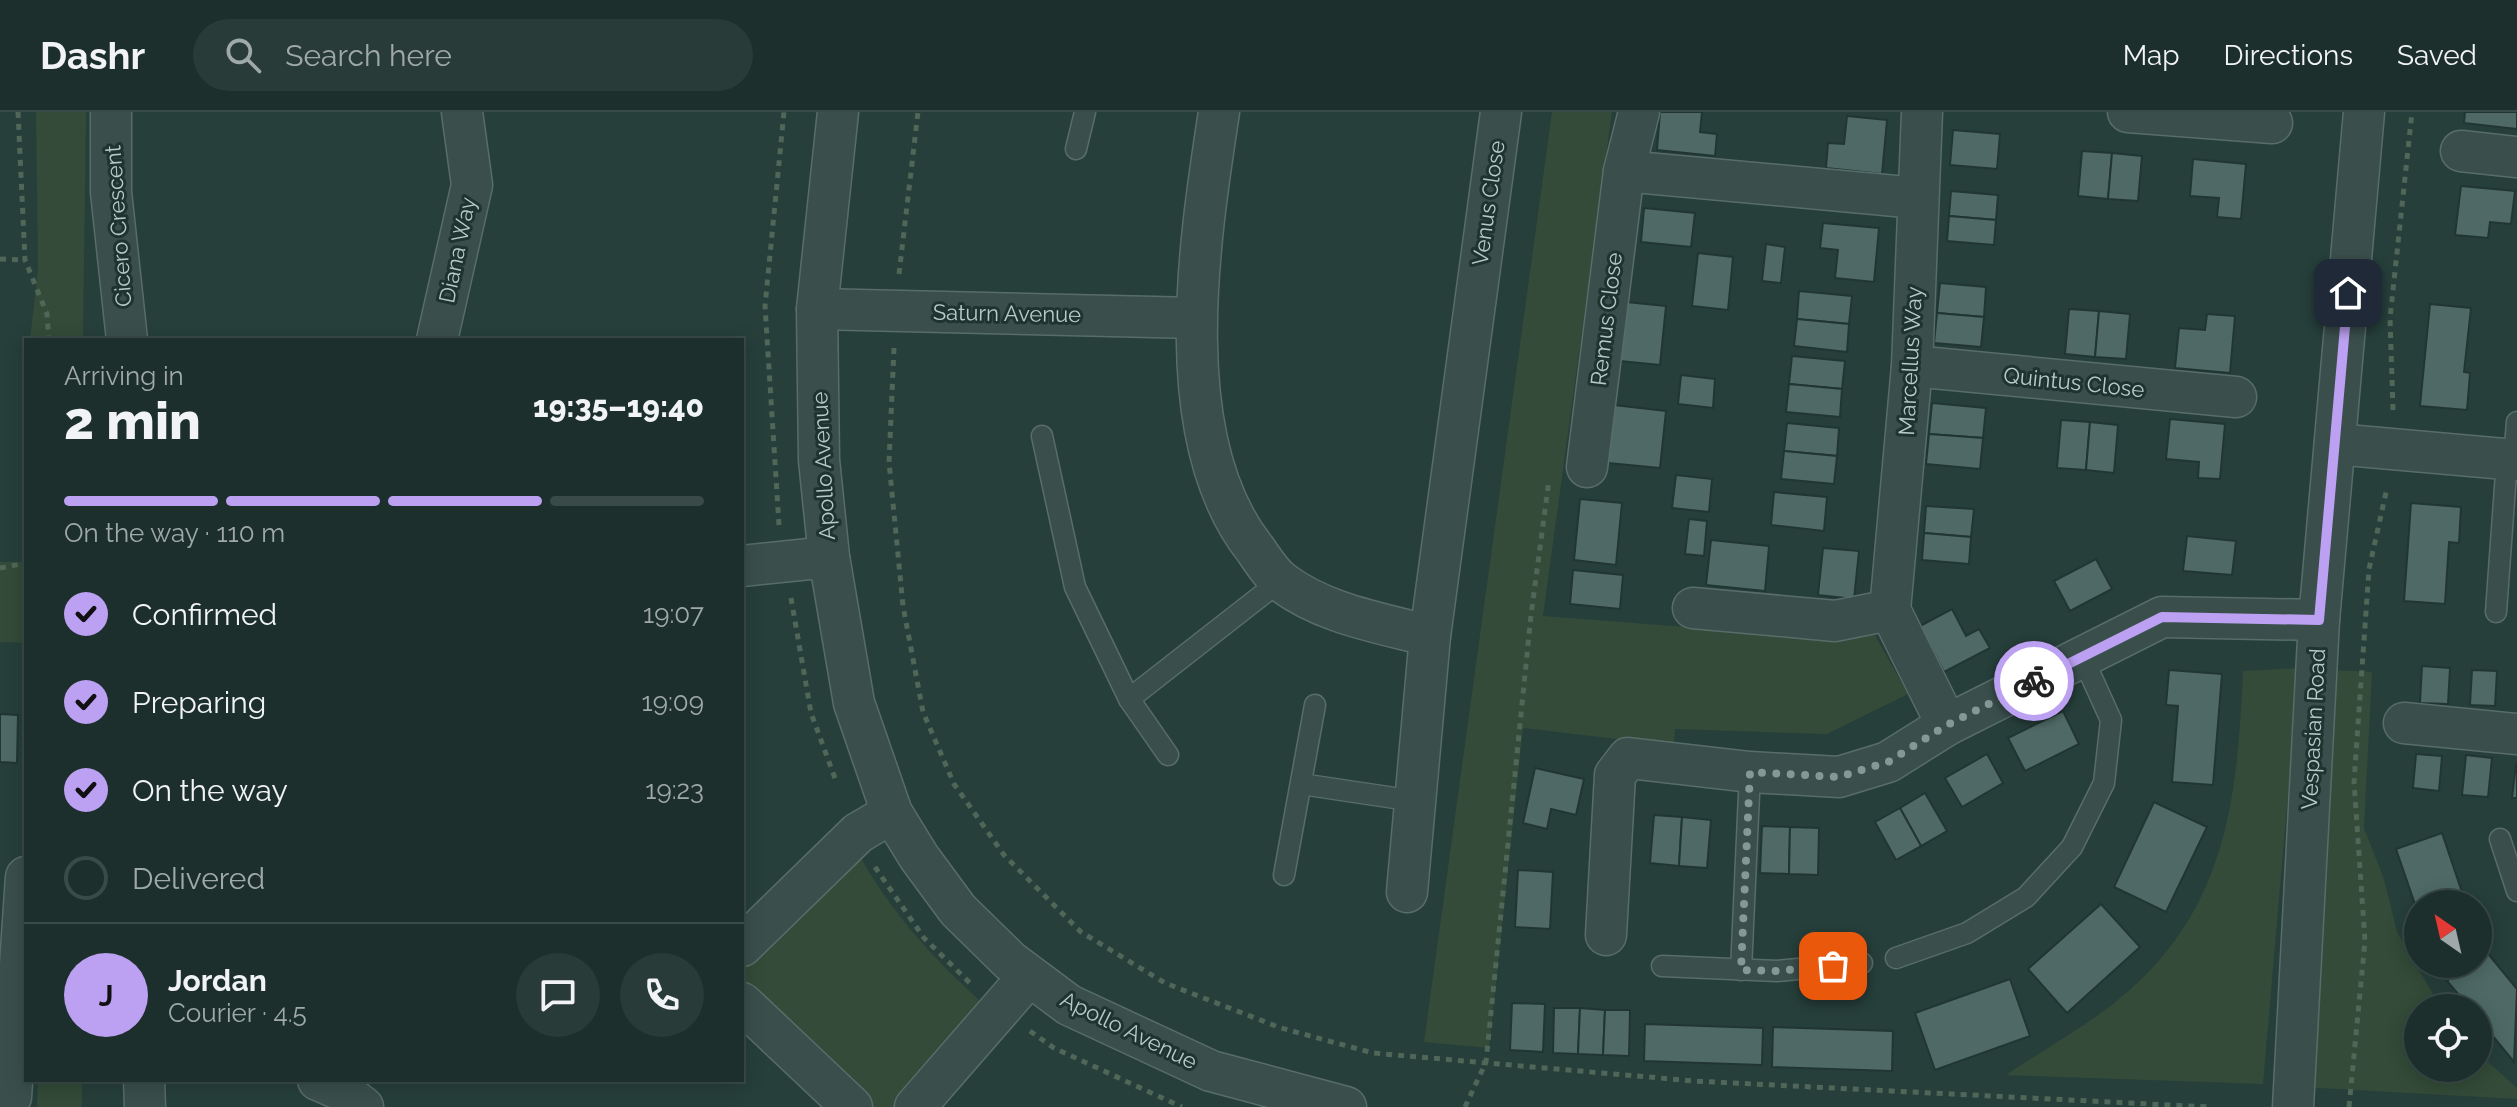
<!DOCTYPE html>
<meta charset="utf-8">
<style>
:root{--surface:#1c2f2c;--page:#293b38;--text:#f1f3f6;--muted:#a0a9a9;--line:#3a4a48;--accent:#bca0f2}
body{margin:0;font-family:Raleway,sans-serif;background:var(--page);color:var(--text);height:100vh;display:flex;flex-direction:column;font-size:30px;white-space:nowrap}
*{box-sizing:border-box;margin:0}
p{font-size:26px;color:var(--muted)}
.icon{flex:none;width:44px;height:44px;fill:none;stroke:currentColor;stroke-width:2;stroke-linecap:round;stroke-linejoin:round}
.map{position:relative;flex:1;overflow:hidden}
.details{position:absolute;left:24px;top:226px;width:720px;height:744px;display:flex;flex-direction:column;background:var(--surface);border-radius:0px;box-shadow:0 4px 20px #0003,0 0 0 2px var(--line)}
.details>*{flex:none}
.needle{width:52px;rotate:326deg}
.tools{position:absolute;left:2404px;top:778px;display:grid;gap:16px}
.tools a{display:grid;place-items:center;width:88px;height:88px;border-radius:50%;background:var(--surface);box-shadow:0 4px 20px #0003,0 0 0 2px var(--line);font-size:40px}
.pin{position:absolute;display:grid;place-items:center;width:68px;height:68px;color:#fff;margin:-34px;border-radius:16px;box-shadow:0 4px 12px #0006}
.courier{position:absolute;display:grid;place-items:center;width:80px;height:80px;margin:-40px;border:6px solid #bca0f2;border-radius:50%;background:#fff;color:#222;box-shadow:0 2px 10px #0007}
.head em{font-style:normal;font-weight:800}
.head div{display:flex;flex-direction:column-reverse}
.head{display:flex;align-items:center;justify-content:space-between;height:136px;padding:0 40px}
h1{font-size:52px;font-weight:800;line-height:60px}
.bar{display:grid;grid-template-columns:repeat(4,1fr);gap:12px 8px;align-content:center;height:96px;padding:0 40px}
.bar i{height:10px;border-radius:6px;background:var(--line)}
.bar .on{background:var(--accent)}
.bar p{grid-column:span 4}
.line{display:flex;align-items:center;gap:20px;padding:0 40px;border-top:2px solid var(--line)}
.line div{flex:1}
.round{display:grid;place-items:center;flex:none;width:84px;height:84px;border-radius:42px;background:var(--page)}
ol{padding:0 40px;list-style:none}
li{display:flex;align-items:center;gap:24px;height:88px}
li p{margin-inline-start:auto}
li .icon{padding:8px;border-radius:50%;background:var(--accent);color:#111;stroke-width:4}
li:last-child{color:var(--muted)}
li i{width:44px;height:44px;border:4px solid var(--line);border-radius:50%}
header{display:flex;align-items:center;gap:48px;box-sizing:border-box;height:112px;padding:0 40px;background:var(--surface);border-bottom:2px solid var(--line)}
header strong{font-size:38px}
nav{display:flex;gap:44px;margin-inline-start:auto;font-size:28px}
.search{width:560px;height:72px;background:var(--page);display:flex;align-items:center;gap:20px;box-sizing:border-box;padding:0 28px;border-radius:44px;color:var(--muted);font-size:30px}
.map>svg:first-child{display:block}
</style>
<header>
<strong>Dashr</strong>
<div class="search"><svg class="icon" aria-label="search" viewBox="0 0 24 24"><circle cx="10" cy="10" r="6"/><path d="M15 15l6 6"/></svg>Search here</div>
<nav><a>Map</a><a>Directions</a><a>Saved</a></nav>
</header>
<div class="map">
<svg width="2517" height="995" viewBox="0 0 2517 995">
<rect width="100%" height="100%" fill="#263f3b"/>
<g fill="#334b38">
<path d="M36 0H86L83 228H30L38 157Z"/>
<path d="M1552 0H1612L1543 504 1828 526 1871 516 1908 582 1827 622 1675 617 1674 634 1523 616 1489 936 1424 930Z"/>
<path d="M26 259V531L0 530V450H26Z"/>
<path d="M2299 556 2263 972 2006 963C2041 939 2080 918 2113 892 2226 803 2237 692 2243 559Z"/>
<path d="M2333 558 2372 560 2364 716 2384 767 2397 820 2441 896H2418V956H2478V941L2517 976V987L2301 975Z"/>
<path d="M854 734C889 799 934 848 989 897L904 995H860L742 881V849Z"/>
<path d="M38 968H82V995H37Z"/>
</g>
<g fill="#4f6a66" stroke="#213633" stroke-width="2">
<path d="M1660 0H1702L1700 20 1717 22 1715 44 1657 38Z"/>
<path d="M2465 0H2517V17L2464 11Z"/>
<path d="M1847 4 1887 8 1882 62 1826 56 1828 31 1844 32Z"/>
<path d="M1953 18 2000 22 1997 57 1950 53Z"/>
<path d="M2082 39 2112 41 2108 87 2078 84Z"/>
<path d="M2112 41 2142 44 2138 89 2108 87Z"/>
<path d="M2193 47 2246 52 2241 107 2217 105 2219 86 2190 84Z"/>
<path d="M2461 74 2515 79 2511 112 2490 110 2488 126 2455 123Z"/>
<path d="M1951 79 1998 83 1996 108 1949 104Z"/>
<path d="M1644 96 1695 101 1691 135 1641 130Z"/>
<path d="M1949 104 1996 108 1994 133 1947 129Z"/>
<path d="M1823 111 1879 116 1874 170 1835 166 1838 138 1820 136Z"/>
<path d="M1766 132 1785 135 1781 171 1762 169Z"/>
<path d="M1698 141 1733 145 1728 198 1692 194Z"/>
<path d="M1940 171 1986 175 1984 205 1937 201Z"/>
<path d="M1799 179 1852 184 1849 212 1797 207Z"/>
<path d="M1626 190 1666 194 1660 253 1620 249Z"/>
<path d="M2430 192 2471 196 2464 260 2470 261 2467 298 2420 294Z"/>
<path d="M2069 197 2099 199 2095 245 2065 242Z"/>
<path d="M2099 199 2130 202 2126 247 2095 245Z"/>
<path d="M1937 201 1984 205 1981 235 1934 231Z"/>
<path d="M2207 202 2235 204 2230 261 2175 256 2179 216 2205 218Z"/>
<path d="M1797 207 1849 212 1847 240 1794 234Z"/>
<path d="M1792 244 1845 249 1842 277 1789 272Z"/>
<path d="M1681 263 1715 267 1713 296 1678 292Z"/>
<path d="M1789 272 1842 277 1840 305 1786 300Z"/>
<path d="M1932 291 1986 296 1983 326 1929 322Z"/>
<path d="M1614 293 1666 299 1660 356 1608 351Z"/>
<path d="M2170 307 2225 312 2220 367 2198 366 2199 350 2166 347Z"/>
<path d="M2061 308 2090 310 2086 358 2057 356Z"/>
<path d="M2090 310 2118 313 2114 361 2086 358Z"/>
<path d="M1787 311 1839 316 1837 344 1784 339Z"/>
<path d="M1929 322 1983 326 1980 357 1926 352Z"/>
<path d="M1784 339 1837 344 1834 372 1781 367Z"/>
<path d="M1676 363 1712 367 1709 400 1672 396Z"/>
<path d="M1774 380 1827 385 1824 419 1771 413Z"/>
<path d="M1580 387 1622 391 1616 453 1574 448Z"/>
<path d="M2411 391 2461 395 2459 431 2449 430 2445 492 2404 489Z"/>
<path d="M1926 394 1974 397 1971 425 1924 421Z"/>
<path d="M1689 407 1707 409 1704 444 1685 442Z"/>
<path d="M1924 421 1971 425 1969 452 1922 448Z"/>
<path d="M2187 424 2236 429 2232 463 2183 459Z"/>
<path d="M1711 428 1769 434 1765 479 1706 473Z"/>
<path d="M1823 436 1859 439 1854 487 1818 483Z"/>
<path d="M2096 447 2112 477 2070 499 2054 469Z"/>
<path d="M1573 458 1623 463 1620 497 1570 492Z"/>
<path d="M1952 497 1966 524 1979 517 1990 536 1944 560 1920 514Z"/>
<path d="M2422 554 2450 556 2448 592 2420 591Z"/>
<path d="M2169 558 2222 562 2213 673 2172 670 2178 594 2166 593Z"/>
<path d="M2472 558 2497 559 2495 594 2470 593Z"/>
<path d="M2063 599 2079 632 2025 659 2008 626Z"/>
<path d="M0 602 18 603 17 651 0 650Z"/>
<path d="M1987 642 2003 671 1962 695 1945 666Z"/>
<path d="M2416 642 2442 644 2439 679 2413 676Z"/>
<path d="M2466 643 2492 646 2488 685 2462 683Z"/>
<path d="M2516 652H2517V686H2512Z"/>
<path d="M1535 656 1584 667 1576 703 1551 697 1547 717 1523 711Z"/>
<path d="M1925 681 1947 719 1921 734 1900 696Z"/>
<path d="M2154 690 2207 715 2166 800 2114 775Z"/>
<path d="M1900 696 1921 734 1896 748 1875 710Z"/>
<path d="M1654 703 1682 705 1679 754 1650 751Z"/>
<path d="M1682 705 1711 708 1707 756 1679 754Z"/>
<path d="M1762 714 1790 715 1789 762 1760 761Z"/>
<path d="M1790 715 1819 716 1818 763 1789 762Z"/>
<path d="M2442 721 2466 792H2418V801L2396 737Z"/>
<path d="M1518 758 1553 760 1550 817 1515 815Z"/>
<path d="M2101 792 2140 835 2067 901 2028 857Z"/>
<path d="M2485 838 2517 877 2514 950 2478 906V896H2470L2447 869 2468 852H2478V843Z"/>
<path d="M2010 867 2030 924 1935 958 1915 901Z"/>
<path d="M1512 891 1545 892 1543 940 1510 938Z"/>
<path d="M1554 896H1580L1578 942 1553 941Z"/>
<path d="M1580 896 1605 898 1603 943 1578 942Z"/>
<path d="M1605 898H1630L1629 944 1603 943Z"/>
<path d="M1645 912 1763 916 1762 953 1644 949Z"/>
<path d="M1773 915 1893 919 1892 959 1772 955Z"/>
</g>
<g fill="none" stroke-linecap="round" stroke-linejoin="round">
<defs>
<g id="service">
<path d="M1076 37 1085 0"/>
<path d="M1042 324 1075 475 1129 587 1168 643"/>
<path d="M2514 347 2517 310"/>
<path d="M2496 500 2507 347"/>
<path d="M1129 587 1280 469"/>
<path d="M1301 672 1415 689"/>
<path d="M2500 727 2517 779"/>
<path d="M1284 763 1315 593"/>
<path d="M1896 846 1967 821 2026 785 2072 735 2104 671 2111 608 2082 544"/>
<path d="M1662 854 1777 859 1862 851"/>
<path d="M1741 858 1750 660"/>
</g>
<g id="minor">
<path d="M111 0V80L127 228"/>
<path d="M838 0 817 197 819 348 829 445 854 591 892 701 919 745 958 798 1010 849 1069 893 1211 959 1346 995"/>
<path d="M1219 0C1199 130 1168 327 1255 437 1263 448 1271 462 1282 470 1324 502 1381 511 1430 524"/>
<path d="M1922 0 1912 254 1890 498 1947 613"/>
<path d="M2128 0 2272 11"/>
<path d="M2461 39 2517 45"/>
<path d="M1624 59 1917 86"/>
<path d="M817 197 1196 206"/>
<path d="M437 228 472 73 462 0"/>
<path d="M1912 254 2236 285"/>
<path d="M2335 332 2517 348"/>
<path d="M1587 355 1624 59 1639 0"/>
<path d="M742 454 829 445"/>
<path d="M1693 496 1835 509 1890 498"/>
<path d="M2404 611 2517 622"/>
<path d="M1407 780 1430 524 1501 0"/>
<path d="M1606 823 1615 663 1628 646 1750 660 1839 665 1888 650 1947 613 2162 505 2319 508"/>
<path d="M742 834 858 721 892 701"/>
<path d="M742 891 852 995"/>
<path d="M144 968 145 995"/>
<path d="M318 968 341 978 363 995"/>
<path d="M11 985 26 765"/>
<path d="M915 995 1029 864"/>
<path d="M2293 995 2319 508 2364 0"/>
</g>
</defs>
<use href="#service" stroke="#586d6a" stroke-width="23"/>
<use href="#minor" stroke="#586d6a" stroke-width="43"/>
<g stroke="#4f6658" stroke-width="5" stroke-dasharray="6 6" stroke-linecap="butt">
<path d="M18 0 25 148 47 202 49 228"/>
<path d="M0 147 25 148"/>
<path d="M899 162 918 0"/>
<path d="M894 236 889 350 903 494 923 600 954 672 1004 743 1081 820 1165 871 1281 916 1373 941 1694 969 2209 995"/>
<path d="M2393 298 2390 206 2412 0"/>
<path d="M779 413 765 194 784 0"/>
<path d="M0 456 26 451"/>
<path d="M791 486 811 601 836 669"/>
<path d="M875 755 924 826 972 873"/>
<path d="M1030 919 1054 936 1182 995"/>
<path d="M1465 995 1486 950 1531 503 1549 368"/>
<path d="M2349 995 2365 829 2354 670 2369 457 2387 376"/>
</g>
<use href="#service" stroke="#3a4f4c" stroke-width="20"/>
<use href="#minor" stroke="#3a4f4c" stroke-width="40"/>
</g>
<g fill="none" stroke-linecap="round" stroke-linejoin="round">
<path stroke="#849996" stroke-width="8" stroke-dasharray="0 14.4" d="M1833 854 1777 859 1741 858 1750 660 1839 665 1888 650 1947 613 2034 569"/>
<path stroke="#bca0f2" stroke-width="10" d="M2034 569 2162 505 2319 508 2348 181"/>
</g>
<g text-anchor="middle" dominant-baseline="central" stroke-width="6" stroke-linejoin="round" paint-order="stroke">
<g font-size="22" fill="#b7cac7" stroke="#1f3431">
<text transform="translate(1488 91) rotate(-82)">Venus Close</text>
<text transform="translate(118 114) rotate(-94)">Cicero Crescent</text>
<text transform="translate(457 138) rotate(-78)">Diana Way</text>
<text transform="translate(1007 201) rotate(1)">Saturn Avenue</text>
<text transform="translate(1606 207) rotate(-83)">Remus Close</text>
<text transform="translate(1910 249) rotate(-87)">Marcellus Way</text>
<text transform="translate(2074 270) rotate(6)">Quintus Close</text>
<text transform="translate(823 354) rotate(-93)">Apollo Avenue</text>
<text transform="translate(2313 617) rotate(-87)">Vespasian Road</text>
<text transform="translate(1129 918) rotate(26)">Apollo Avenue</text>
</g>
</g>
</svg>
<div class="tools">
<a><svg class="needle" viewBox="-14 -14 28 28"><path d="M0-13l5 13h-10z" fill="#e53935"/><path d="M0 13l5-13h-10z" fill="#a0a9a9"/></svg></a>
<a><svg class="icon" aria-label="locate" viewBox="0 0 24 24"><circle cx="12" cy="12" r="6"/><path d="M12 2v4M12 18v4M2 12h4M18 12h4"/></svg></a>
</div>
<div class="pin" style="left:1833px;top:854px;background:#ea580c"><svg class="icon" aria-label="bag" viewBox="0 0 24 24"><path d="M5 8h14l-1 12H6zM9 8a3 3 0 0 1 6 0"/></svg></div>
<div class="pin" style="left:2348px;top:181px;background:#1f2937"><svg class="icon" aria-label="home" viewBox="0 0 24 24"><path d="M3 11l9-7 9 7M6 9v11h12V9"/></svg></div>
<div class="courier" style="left:2034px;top:569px"><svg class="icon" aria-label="bike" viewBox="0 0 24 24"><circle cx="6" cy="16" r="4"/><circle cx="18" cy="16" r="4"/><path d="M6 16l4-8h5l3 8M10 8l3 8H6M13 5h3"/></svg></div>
<section class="details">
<div class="head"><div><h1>2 min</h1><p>Arriving in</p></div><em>19:35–19:40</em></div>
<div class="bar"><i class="on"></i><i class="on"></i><i class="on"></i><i></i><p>On the way · 110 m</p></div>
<ol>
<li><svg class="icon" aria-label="check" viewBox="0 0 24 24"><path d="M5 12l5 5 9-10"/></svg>Confirmed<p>19:07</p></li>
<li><svg class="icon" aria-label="check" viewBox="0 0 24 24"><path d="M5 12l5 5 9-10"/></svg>Preparing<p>19:09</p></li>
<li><svg class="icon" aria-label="check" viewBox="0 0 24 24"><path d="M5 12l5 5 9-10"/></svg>On the way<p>19:23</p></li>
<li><i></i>Delivered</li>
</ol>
<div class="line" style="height:144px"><b class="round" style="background:var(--accent);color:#111">J</b><div><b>Jordan</b><p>Courier · 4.5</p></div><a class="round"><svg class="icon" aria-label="chat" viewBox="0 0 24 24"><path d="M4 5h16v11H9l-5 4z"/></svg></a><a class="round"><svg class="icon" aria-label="phone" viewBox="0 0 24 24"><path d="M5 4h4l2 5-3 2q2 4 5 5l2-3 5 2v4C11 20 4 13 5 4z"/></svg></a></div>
</section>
</div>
